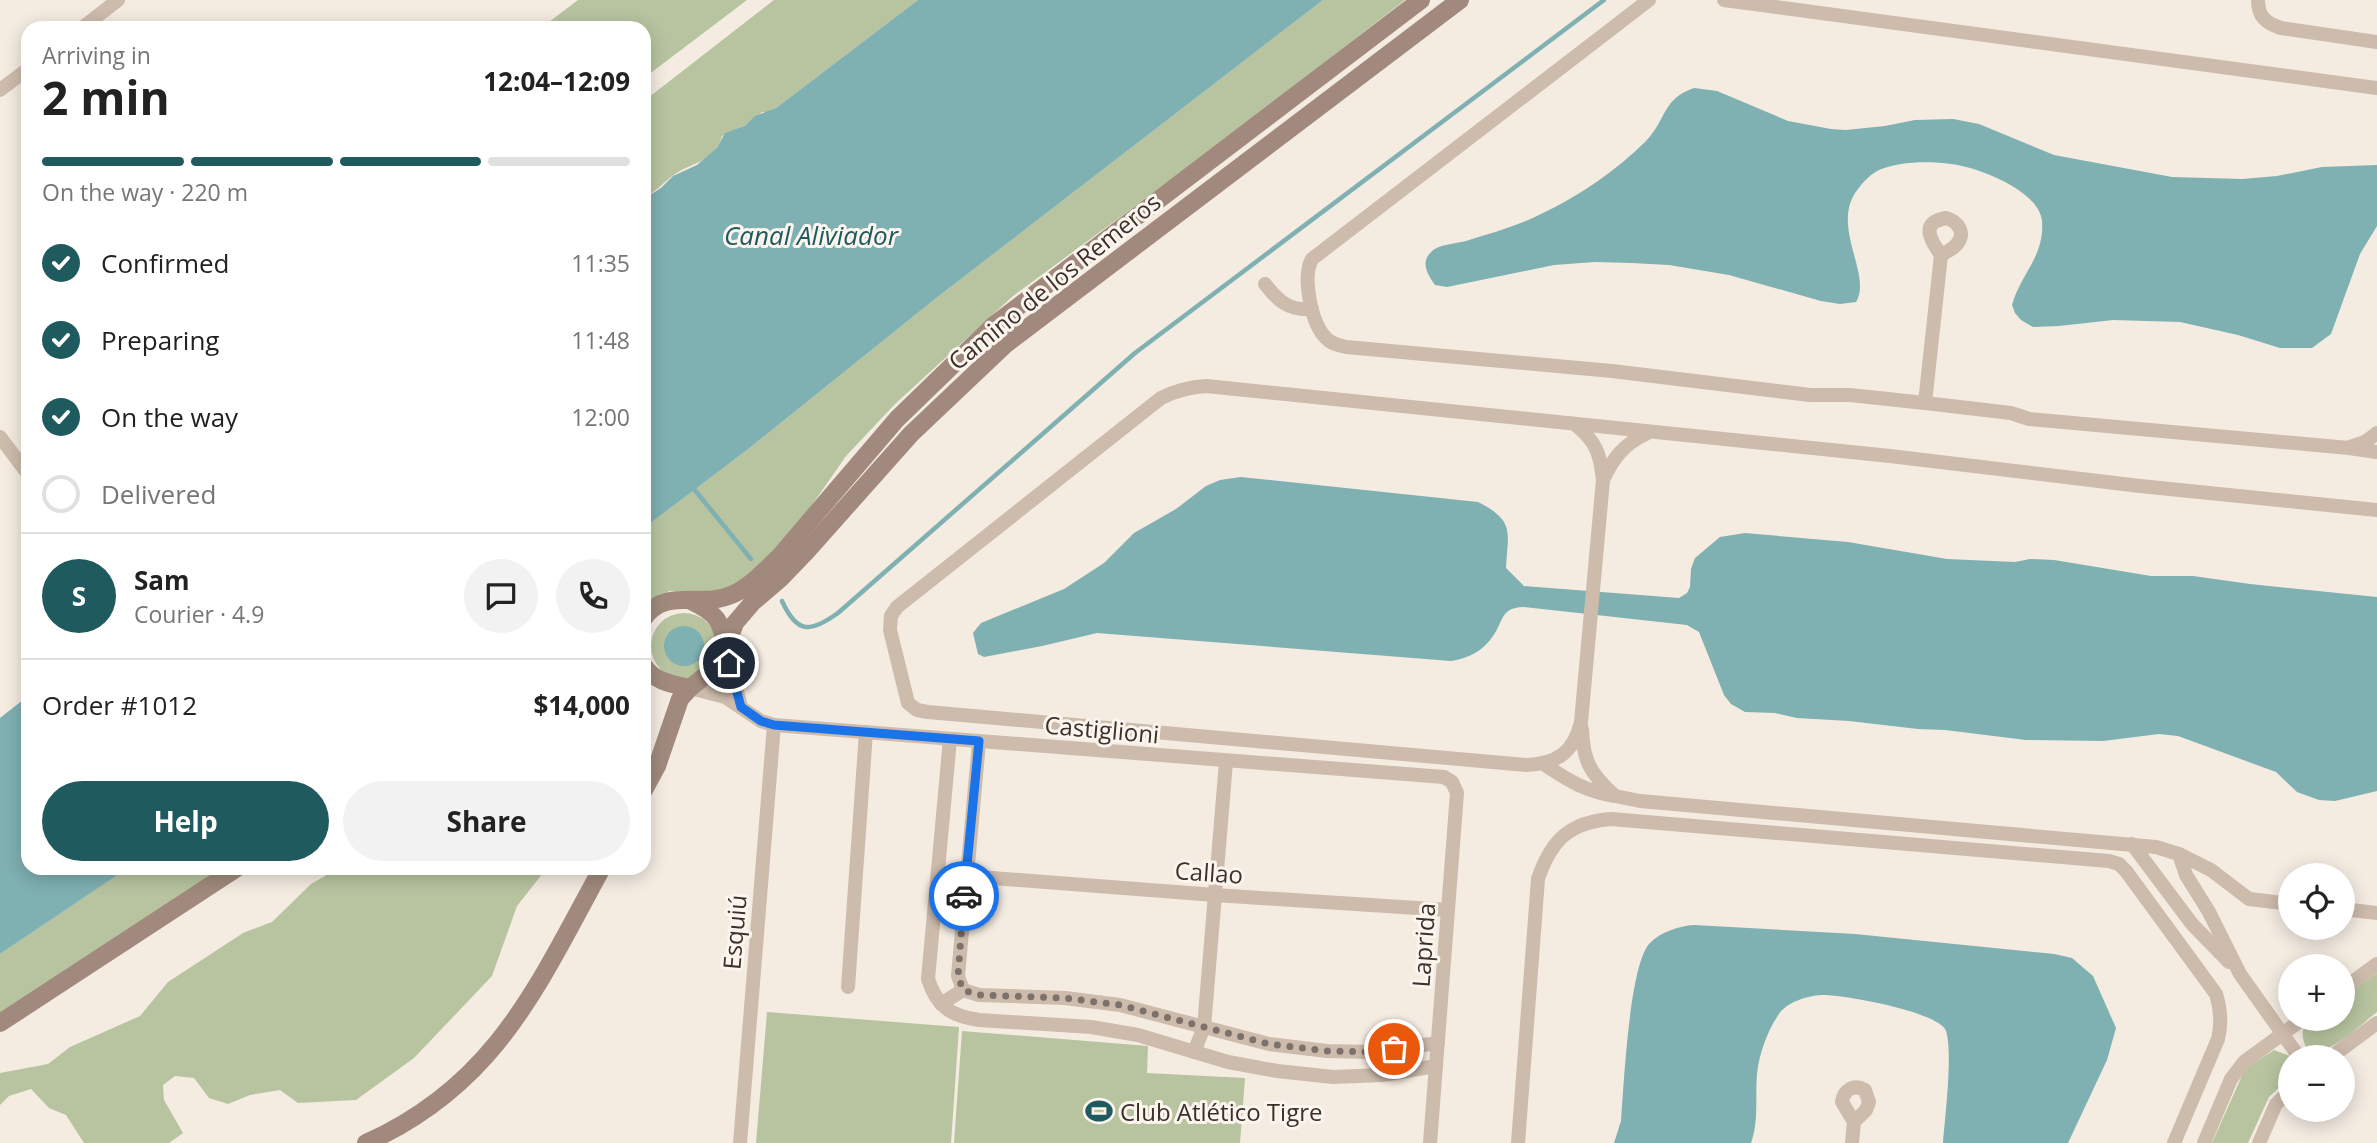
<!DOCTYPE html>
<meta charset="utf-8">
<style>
:root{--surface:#fff;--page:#f2f2f2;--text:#222;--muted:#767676;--line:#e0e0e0;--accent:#1f5a5e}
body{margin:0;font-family:"Open Sans",sans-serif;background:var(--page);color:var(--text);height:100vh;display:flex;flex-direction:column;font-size:26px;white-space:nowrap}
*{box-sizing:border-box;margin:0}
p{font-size:23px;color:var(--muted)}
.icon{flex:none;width:38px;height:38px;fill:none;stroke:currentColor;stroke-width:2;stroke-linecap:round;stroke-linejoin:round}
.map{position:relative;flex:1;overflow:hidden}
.sheet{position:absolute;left:21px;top:21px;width:630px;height:854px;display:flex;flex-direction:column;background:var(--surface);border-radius:21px;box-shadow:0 4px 18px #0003}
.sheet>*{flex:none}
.buttons{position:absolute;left:2278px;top:863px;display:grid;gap:14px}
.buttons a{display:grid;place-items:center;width:77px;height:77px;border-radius:50%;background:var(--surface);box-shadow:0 4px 18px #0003;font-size:35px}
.pin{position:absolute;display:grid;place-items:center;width:60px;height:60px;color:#fff;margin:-30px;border:4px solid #fff;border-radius:50%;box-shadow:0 2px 7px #0007}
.courier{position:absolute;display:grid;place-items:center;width:70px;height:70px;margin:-35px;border:5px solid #1a73e8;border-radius:50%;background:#fff;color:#222;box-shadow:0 2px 9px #0007}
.headline em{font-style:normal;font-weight:700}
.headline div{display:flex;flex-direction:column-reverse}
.headline{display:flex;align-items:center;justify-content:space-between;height:119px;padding:0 21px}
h1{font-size:46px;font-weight:700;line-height:52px}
.bar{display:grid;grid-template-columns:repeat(4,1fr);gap:10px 7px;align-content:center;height:84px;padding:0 21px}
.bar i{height:9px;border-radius:5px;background:var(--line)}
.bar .on{background:var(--accent)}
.bar p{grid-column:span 4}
.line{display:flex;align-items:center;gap:18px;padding:0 21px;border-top:2px solid var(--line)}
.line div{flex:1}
.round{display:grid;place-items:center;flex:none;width:74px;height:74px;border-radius:37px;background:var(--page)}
ol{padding:0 21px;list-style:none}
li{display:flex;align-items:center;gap:21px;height:77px}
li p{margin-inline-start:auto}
li .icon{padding:7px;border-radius:50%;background:var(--accent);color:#fff;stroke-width:4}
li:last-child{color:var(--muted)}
li i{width:38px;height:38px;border:4px solid var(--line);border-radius:50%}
.button{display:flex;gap:14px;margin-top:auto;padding:14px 21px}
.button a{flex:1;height:80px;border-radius:42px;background:var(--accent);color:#fff;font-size:28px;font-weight:700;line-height:80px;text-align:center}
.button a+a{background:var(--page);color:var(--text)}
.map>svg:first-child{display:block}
</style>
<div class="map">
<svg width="2377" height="1143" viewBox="0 0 2377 1143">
<rect width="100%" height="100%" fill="#f4ebe1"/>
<g fill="#b8c4a0">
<path d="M578 0H747L644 78V28H541Z"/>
<path d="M774 0H918L776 108 768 112H762L745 126 722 136C716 162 692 162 675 174 664 182 655 192 644 199V101Z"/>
<path d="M1323 0H1405L1203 156 1013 296 895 404 846 456 794 531 748 578 711 596 689 591H669L653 601 644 610V528L747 450 935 299Z"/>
<circle cx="684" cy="646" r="33"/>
<path d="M128 868H223L0 1014V954Z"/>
<path d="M333 868H547L517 906 492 976 414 1058 356 1100 298 1103 280 1090 250 1095 228 1104 209 1098 194 1078 175 1076 163 1085 164 1100 183 1133 169 1143H84L66 1115 49 1108 31 1089 9 1096 0 1105V1073L48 1064 70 1047 140 1016 168 982 243 933 272 922 311 884 325 876Z"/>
<path d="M2377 973V1012C2361 1024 2325 1062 2306 1047 2292 1016 2324 1019 2343 1018V997Z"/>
<path d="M767 1012 959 1027 951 1143H756Z"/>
<path d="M962 1031 1148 1046 1147 1073 1245 1078 1240 1143H954Z"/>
<path d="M2274 1050 2290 1056 2291 1076 2269 1097 2248 1143H2212L2245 1069Z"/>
</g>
<g fill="#7fb0b2">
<path d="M918 0H1323L935 299 747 450 644 528V199L661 188 673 176 697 165 717 148 725 133 745 126 755 116 776 108Z"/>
<path d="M1694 88 1717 91 1788 121 1831 129 1846 130 1885 126 1915 120 1953 119 1979 124 2054 155 2172 177 2242 179 2277 176 2322 167 2377 165V226L2360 254 2331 334 2312 348H2280L2238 335 2180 322 2113 320 2059 326 2033 327 2021 320 2015 313 2012 305C2020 275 2045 256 2042 221 2039 190 1977 167 1951 164 1930 161 1897 161 1877 171 1870 175 1863 182 1858 189 1829 225 1873 275 1856 302L1840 304 1821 301 1729 275 1669 265 1632 263 1595 262 1554 265 1447 287 1435 285C1428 275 1420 263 1431 252 1439 244 1455 244 1466 241 1491 233 1518 226 1541 214 1579 196 1616 171 1646 141 1667 119 1662 99 1694 88Z"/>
<path d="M1241 477 1478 502C1515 521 1508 531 1506 568L1524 586 1679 598 1687 593 1690 587 1691 569 1695 558 1720 537 1745 533 1848 542 1947 559 2015 562 2030 559 2054 560 2151 576H2193L2250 584 2377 597V791L2335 801 2319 800 2297 792 2276 772 2178 736 2159 734 2103 741 2026 740 1945 730 1918 729 1849 721 1797 718 1775 713 1745 712 1731 704 1724 695 1699 632 1687 625 1523 607C1500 608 1504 621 1493 636 1483 651 1469 658 1451 661L1097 633 1042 646 984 657 978 654 973 633 981 623 1064 589 1104 563 1134 533 1176 509 1206 486 1220 480Z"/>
<circle cx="684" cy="646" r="20"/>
<path d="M28 696V868H128L0 954V718Z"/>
<path d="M1694 925 1855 934 2054 954 2072 958 2093 976 2116 1028 2107 1060 2068 1143H1943C1945 1118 1953 1052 1946 1031 1940 1012 1842 994 1821 995 1807 996 1787 1002 1779 1014 1767 1031 1759 1055 1757 1074 1755 1098 1759 1120 1751 1143H1614L1621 1121C1624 1085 1629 968 1649 944 1660 932 1679 926 1694 925Z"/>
</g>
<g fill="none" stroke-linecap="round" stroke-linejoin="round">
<g stroke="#7fb0b2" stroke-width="4.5">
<path d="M694 489 751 559"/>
<path d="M782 601C797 634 810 633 838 613L1135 353 1604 0"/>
</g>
<g stroke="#cdbbac" stroke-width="14">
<path d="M1649 0 1312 259C1302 277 1311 323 1326 338 1331 344 1339 345 1346 347L1612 371 1810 395H1850L1925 403 2011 413 2029 419 2349 448 2377 452"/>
<path d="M1724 0 2377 88"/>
<path d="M2258 0C2258 17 2266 23 2281 28L2377 42"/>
<path d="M82 28 118 0"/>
<path d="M0 90 28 69"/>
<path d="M1946 218C1958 221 1967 234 1956 245 1953 249 1946 252 1941 255 1931 241 1919 223 1946 218Z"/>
<path d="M1265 284C1278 301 1289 311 1312 309"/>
<path d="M1925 403 1941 255"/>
<path d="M1577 426C1597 443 1600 454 1603 480 1613 458 1624 444 1646 434"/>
<path d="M0 437 28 474"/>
<path d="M2350 447 2365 442 2377 433"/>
<path d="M1603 480 1581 722C1574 752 1557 764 1527 765L928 712 917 710 908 703 890 630 891 616 897 607 1161 398C1177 390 1189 387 1206 386L1890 456 2140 486 2377 510"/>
<path d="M726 648 741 707"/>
<path d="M690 688 725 697 761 721 774 725 1444 777 1452 782 1457 793 1430 1143"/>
<path d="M950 739 928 979C937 1007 951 1016 979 1020L1091 1027 1138 1035 1228 1062 1277 1071 1333 1077 1382 1075 1436 1066"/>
<path d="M1545 765C1569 781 1585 791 1615 796 1591 774 1583 762 1582 729"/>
<path d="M1615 796 1640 801 2156 847 2179 854 2211 870 2249 899 2291 904"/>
<path d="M2132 844 2192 924 2229 962"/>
<path d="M2179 854 2186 875 2209 912 2240 974 2299 1057"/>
<path d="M966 876 1215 895 1448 910"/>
<path d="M2343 909 2377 913"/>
<path d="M848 987 866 732"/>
<path d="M2343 989 2377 964"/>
<path d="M963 990 958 976 979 742"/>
<path d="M941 1004 963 990 979 995 1065 998 1120 1005 1269 1044 1327 1051 1372 1052 1438 1043"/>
<path d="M1194 1052 1204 1027 1226 762"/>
<path d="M2331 1057 2377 1023"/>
<path d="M740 1143 774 725"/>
<path d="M1518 1143 1538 879C1551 840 1570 822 1611 819L2109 861 2119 864 2126 871 2216 994C2221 1010 2222 1023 2218 1039L2174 1143"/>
<path d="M1852 1143 1854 1122 1866 1110 1869 1102 1865 1090C1854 1084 1844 1089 1842 1102L1854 1122"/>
<path d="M2204 1143 2231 1079 2244 1062 2304 1018"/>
<path d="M2259 1143 2276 1104 2291 1090"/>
</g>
<g stroke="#a18a7d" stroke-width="18">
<path d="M691 601C716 613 722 621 726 648"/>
<path d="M644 618C665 587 702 608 731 595 749 588 765 570 779 557L897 419 994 325 1421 0"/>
<path d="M644 666C655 682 672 684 690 688"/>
<path d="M644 790 657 766 680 699 690 688 716 667 726 648 735 623 753 602 780 579 806 552 911 434 1006 344 1460 0"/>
<path d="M0 1023 237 868"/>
<path d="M366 1143C496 1085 538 985 602 868"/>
</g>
</g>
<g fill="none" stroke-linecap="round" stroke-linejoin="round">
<path stroke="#7c716b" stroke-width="7" stroke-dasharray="0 12.6" d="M964 896 958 976 963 990 979 995 1065 998 1120 1005 1269 1044 1327 1051 1372 1052 1394 1049"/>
<path stroke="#1a73e8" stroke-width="9" d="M729 663 741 707 761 721 774 725 979 741 964 896"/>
</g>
<defs>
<symbol id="stadium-bare" viewBox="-9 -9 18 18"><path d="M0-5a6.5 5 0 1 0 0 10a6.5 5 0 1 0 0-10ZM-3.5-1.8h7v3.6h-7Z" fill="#1f5a5e" stroke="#fbf5ee" stroke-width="2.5" paint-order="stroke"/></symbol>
</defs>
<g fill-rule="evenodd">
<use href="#stadium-bare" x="1080" y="1092" width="38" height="38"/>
</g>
<g text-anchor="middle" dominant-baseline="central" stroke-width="6" stroke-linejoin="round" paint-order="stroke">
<g font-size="24" fill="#3b302b" stroke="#fbf5ee">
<text transform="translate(1054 281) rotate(-39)">Camino de los Remeros</text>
<text transform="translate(1102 729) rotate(5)">Castiglioni</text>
<text transform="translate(1209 872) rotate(4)">Callao</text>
<text transform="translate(734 932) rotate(-85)">Esquiú</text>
<text transform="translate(1423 945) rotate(-86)">Laprida</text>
</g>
<g font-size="24" fill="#3b302b" stroke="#fbf5ee" text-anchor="start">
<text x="1120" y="1111">Club Atlético Tigre</text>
</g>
<g font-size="26" font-style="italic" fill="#1f5a5e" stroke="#fbf5ee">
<text x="811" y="235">Canal Aliviador</text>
</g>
</g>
</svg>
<div class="buttons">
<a><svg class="icon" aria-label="locate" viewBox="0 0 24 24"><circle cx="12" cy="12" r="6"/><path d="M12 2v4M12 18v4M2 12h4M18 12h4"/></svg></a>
<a>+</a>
<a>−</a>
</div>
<div class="pin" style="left:1394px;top:1049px;background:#ea580c"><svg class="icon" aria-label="bag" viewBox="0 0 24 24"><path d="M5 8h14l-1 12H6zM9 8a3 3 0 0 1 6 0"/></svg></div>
<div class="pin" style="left:729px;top:663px;background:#1f2937"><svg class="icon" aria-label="home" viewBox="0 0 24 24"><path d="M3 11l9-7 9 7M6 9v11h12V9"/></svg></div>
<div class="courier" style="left:964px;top:896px"><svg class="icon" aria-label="car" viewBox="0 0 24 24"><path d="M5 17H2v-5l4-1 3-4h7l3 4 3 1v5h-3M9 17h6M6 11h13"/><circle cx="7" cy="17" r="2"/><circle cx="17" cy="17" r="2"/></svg></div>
<section class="sheet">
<div class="headline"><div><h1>2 min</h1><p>Arriving in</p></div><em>12:04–12:09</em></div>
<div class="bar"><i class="on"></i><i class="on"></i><i class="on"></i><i></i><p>On the way · 220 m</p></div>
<ol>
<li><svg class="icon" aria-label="check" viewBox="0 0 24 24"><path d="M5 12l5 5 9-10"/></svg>Confirmed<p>11:35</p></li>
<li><svg class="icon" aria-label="check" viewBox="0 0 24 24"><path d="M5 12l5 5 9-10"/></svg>Preparing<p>11:48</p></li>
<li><svg class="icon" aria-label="check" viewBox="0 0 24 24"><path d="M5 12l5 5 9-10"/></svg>On the way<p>12:00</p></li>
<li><i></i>Delivered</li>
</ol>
<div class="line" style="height:126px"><b class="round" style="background:var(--accent);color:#fff">S</b><div><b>Sam</b><p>Courier · 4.9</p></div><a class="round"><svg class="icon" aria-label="chat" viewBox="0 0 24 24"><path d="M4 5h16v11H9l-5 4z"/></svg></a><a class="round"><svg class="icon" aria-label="phone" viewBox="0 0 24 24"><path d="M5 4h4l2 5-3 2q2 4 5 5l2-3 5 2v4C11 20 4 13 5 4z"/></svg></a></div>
<div class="line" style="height:91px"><div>Order #1012</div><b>$14,000</b></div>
<div class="button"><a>Help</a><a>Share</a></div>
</section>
</div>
